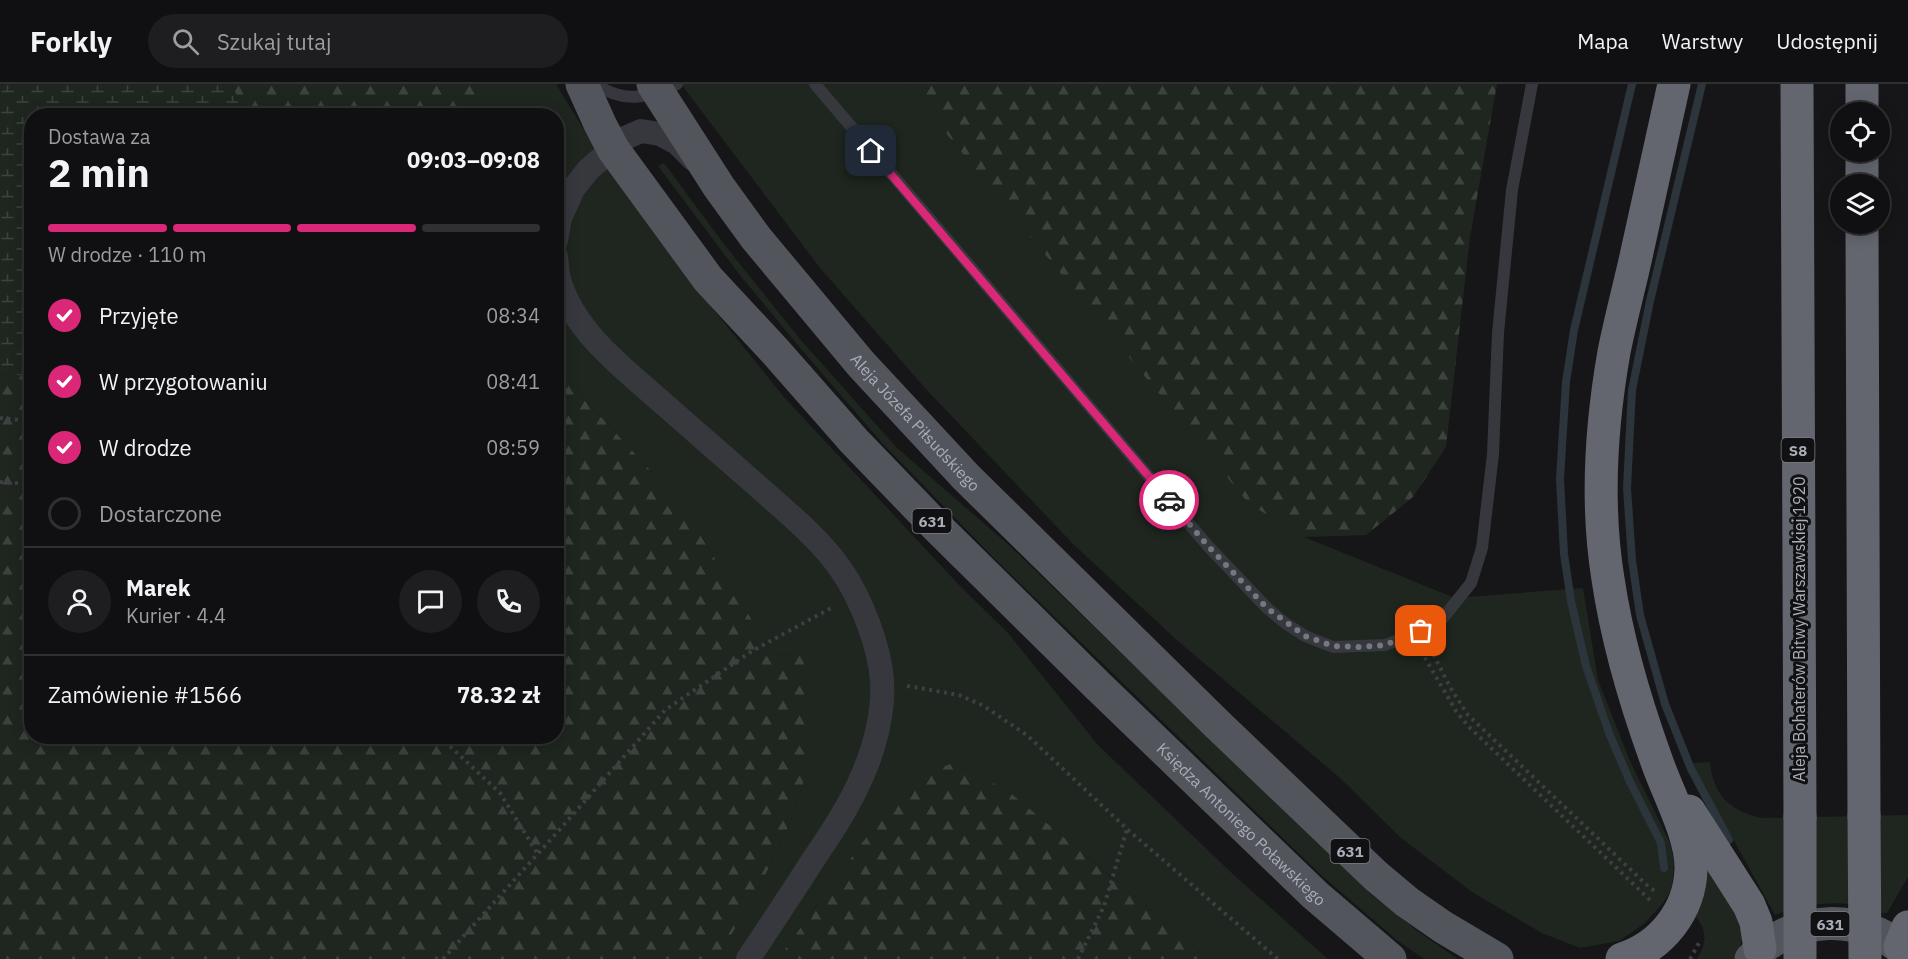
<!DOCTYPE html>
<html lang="pl">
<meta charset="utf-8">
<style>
:root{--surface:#101012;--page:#1e1e20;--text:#f1f3f6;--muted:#9c9d9f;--line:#303032;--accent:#db2777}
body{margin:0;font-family:"IBM Plex Sans",sans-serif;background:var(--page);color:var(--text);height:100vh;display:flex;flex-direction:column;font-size:22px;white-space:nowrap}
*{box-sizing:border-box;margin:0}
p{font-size:20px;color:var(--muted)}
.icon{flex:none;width:33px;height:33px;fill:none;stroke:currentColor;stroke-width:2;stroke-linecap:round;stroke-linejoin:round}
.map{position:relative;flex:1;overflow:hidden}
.details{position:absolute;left:24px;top:24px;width:540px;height:636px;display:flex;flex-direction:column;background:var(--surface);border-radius:24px;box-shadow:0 3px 15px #0003,0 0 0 2px var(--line)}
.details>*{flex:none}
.controls{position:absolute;left:1830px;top:18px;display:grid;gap:12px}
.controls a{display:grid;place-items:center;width:60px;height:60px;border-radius:50%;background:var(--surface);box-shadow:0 3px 15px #0003,0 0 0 2px var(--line);font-size:30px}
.pin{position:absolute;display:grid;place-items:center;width:51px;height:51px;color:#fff;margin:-26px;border-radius:12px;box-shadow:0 3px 9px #0006}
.courier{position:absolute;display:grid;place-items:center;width:60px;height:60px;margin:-30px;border:4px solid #db2777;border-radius:50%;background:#fff;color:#222;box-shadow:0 2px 8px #0007}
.headline em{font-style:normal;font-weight:700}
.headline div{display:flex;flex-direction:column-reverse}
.headline{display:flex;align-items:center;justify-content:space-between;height:102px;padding:0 24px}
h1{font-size:39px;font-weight:700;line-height:45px}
.bar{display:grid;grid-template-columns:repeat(4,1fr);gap:9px 6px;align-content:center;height:72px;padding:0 24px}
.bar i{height:8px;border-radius:4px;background:var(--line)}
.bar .current{background:var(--accent)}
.bar p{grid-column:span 4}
.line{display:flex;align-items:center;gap:15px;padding:0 24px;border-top:2px solid var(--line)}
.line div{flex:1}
.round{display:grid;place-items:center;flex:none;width:63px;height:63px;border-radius:32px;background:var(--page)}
ol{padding:0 24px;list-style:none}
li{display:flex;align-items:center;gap:18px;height:66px}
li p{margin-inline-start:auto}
li .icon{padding:6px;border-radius:50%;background:var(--accent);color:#fff;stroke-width:4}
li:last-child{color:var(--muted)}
li i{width:33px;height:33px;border:3px solid var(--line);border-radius:50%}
header{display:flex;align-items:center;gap:36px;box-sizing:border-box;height:84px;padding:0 30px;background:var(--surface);border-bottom:2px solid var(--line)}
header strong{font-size:28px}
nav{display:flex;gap:33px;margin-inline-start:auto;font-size:21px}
.search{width:420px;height:54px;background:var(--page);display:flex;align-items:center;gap:15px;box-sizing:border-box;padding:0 21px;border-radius:33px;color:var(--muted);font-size:22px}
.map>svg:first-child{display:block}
</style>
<header>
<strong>Forkly</strong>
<div class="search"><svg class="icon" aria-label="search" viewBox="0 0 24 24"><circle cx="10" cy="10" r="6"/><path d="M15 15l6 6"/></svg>Szukaj tutaj</div>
<nav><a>Mapa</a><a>Warstwy</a><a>Udostępnij</a></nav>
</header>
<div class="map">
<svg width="1908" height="875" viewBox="0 0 1908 875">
<defs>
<pattern id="forest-firs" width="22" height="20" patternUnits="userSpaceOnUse" patternTransform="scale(1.5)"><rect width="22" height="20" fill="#1e261f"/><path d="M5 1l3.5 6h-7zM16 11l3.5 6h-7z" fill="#3c433d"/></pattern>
<pattern id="wetland-marsh" width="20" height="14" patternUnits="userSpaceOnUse" patternTransform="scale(1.5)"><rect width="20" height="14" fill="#1e261f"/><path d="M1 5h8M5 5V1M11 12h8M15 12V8" fill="none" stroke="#3c433d"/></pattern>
</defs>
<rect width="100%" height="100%" fill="#161618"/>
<g fill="#1e261f">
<path d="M474 0H556L606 82 677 180 783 312 960 502 1008 549 1098 661 1236 793 1328 875H1210L1007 706 953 679 862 759 778 875H717L759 804 790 739 804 697 803 570 773 571 683 422 557 285 556 32 480 31Z"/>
<path d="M681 0H906L1250 420 1304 453 1455 514 1583 504 1598 596 1630 677 1670 759 1674 777 1673 795 1670 808 1663 819 1644 840 1619 857 1580 864 1542 849 1472 808 1401 754 1340 694 1179 558 1073 460 925 304 820 184Z"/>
<path d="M664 79 724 160 800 255 897 364 1010 462 1373 812 1419 848 1458 875H1424L1398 857 1320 790 996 476 883 360 801 265 739 190 658 82Z"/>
<path d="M1710 678C1713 710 1730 728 1762 734L1908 731V793L1887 829C1877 829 1865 823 1855 821 1827 816 1801 822 1775 831L1691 679Z"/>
<path d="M1703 776 1741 833 1742 853 1740 864 1734 875H1697C1708 858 1707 844 1693 830Z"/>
</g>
<g fill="url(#forest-firs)">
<path d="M232 0H474L480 31H244Z"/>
<path d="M906 0H1497L1470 153 1446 363 1413 413 1366 451 1304 453 1249 420Z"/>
<path d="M557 285 683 422 773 571 804 570V697L790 739 759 804 717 875H0V290L31 292 32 652H556Z"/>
<path d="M953 679 1007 706 1210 875H778L862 759 915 694Z"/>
</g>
<path fill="url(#wetland-marsh)" d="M0 0H232L244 31 32 32 31 292 0 290Z"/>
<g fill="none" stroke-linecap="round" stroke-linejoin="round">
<g stroke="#2c353c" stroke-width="8">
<path d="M1632 0 1574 246 1566 298 1560 395 1564 470 1571 517 1586 582 1609 649 1630 698 1661 759 1664 784"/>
<path d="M1702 0 1650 217 1632 306 1627 404 1632 476 1640 531 1665 620 1691 685 1729 756"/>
</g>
<g stroke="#3d3f44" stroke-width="4" stroke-dasharray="3 4.5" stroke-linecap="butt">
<path d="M0 334 20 336 32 334"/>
<path d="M0 398 32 400"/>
<path d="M1430 564 1450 603 1468 631 1650 804 1655 807"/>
<path d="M1421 567 1456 627 1468 642 1650 816"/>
<path d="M907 602 959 611 984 622 1028 652 1127 745 1278 875"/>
<path d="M439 652 500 709 538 770"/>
<path d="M443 875 562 743 665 626 752 567 833 523"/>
<path d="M1078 875 1104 822 1127 745"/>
<path d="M1690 875 1700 857"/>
</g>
<g stroke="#37383d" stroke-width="12">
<path d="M595 0C625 20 646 14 677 0"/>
<path d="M815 0 1208 462 1267 524 1285 539 1305 552 1333 563 1385 561 1421 547 1443 534 1471 499 1482 464 1493 370 1498 249 1512 106 1532 0"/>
</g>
<g stroke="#37383d" stroke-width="24">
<path d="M556 156 560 134 573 105 589 85 625 54 641 47 660 50 677 59 693 75"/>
<path d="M556 173C557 180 557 188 559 195 572 242 614 277 649 307 687 340 724 373 762 406 789 430 821 456 842 487 861 515 880 563 882 597 884 627 875 663 863 690 850 721 832 748 813 776 792 809 770 842 748 875"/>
</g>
<g stroke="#53555c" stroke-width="33">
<path id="s1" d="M582 0 600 40 613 65 708 195 774 266 854 357 936 442 1097 601 1315 811 1390 875"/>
<path id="s2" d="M653 0 719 103 756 154 861 280 966 393 1218 641 1376 792 1407 818 1443 843 1497 875"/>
<path d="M1751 875C1792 830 1865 827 1908 871"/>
</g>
<g stroke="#63666e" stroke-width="33">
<path d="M1797 0 1800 733"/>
<path d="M1862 0V28"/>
<path d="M1862 68V100"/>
<path d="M1862 140 1864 732"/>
<path d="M1689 727 1749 821 1756 838 1760 865"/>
<path d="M1900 863 1908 843"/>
<path d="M1622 875C1661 863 1690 827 1691 785 1692 752 1667 708 1656 675 1635 617 1617 556 1608 495 1596 421 1601 342 1614 268 1620 238 1628 208 1635 177 1648 118 1661 59 1674 0"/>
</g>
<g stroke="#63666e" stroke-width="33">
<path d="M1864 732 1865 875"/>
<path d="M1800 733V875"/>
</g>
</g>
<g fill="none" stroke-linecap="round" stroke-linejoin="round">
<path stroke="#757880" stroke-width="6" stroke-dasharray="0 10.8" d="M1169 416 1208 462 1267 524 1305 552 1333 562 1361 563 1385 561 1421 547"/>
<path stroke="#db2777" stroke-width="8" d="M871 67 1169 416"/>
</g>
<g text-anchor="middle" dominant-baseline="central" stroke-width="6" stroke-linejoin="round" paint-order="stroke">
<g fill="#111113" stroke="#7b7e86" stroke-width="1.5">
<rect x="1781.5" y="354" width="33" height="24" rx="4.5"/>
<rect x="912.5" y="425" width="39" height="24" rx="4.5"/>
<rect x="1330.5" y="755" width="39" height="24" rx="4.5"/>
<rect x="1810.5" y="828" width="39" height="24" rx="4.5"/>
</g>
<g font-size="15" font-weight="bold" fill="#a8adb8">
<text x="1798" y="366">S8</text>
<text x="932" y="437">631</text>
<text x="1350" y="767">631</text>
<text x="1830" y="840">631</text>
</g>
<g font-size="16" fill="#a8adb8" stroke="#111113">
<text stroke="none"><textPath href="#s2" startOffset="429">Aleja Józefa Piłsudskiego</textPath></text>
<text transform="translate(1799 545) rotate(-90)">Aleja Bohaterów Bitwy Warszawskiej 1920</text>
<text stroke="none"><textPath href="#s1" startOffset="996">Księdza Antoniego Poławskiego</textPath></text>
</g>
</g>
</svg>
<div class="controls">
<a><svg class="icon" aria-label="locate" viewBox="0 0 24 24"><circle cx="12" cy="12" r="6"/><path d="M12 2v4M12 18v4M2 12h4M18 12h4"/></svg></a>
<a><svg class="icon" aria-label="layers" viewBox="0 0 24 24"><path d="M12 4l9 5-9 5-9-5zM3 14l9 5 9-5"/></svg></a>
</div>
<div class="pin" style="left:1421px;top:547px;background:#ea580c"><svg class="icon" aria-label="bag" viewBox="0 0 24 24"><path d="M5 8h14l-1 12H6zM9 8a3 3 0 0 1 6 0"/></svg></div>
<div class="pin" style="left:871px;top:67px;background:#1f2937"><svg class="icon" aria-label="home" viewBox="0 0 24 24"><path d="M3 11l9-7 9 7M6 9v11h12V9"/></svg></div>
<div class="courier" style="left:1169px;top:416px"><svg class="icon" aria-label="car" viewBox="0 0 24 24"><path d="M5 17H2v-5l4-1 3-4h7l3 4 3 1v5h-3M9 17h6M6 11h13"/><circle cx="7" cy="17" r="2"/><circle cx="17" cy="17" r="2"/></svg></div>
<section class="details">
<div class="headline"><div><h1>2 min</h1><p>Dostawa za</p></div><em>09:03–09:08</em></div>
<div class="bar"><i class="current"></i><i class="current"></i><i class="current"></i><i></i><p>W drodze · 110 m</p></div>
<ol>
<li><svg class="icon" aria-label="check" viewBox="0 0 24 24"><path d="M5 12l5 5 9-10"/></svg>Przyjęte<p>08:34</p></li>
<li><svg class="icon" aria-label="check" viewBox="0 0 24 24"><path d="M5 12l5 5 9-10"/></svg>W przygotowaniu<p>08:41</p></li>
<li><svg class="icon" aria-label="check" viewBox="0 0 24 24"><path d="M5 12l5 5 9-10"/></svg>W drodze<p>08:59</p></li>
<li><i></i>Dostarczone</li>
</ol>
<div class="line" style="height:108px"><a class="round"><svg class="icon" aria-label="person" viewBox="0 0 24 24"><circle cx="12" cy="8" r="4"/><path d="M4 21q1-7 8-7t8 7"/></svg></a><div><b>Marek</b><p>Kurier · 4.4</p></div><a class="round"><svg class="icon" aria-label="chat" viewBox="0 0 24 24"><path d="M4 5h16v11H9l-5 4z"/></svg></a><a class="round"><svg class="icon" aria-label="phone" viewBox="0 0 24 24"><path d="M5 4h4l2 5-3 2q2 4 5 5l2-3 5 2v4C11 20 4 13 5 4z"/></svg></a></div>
<div class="line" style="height:78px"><div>Zamówienie #1566</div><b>78.32 zł</b></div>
</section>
</div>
